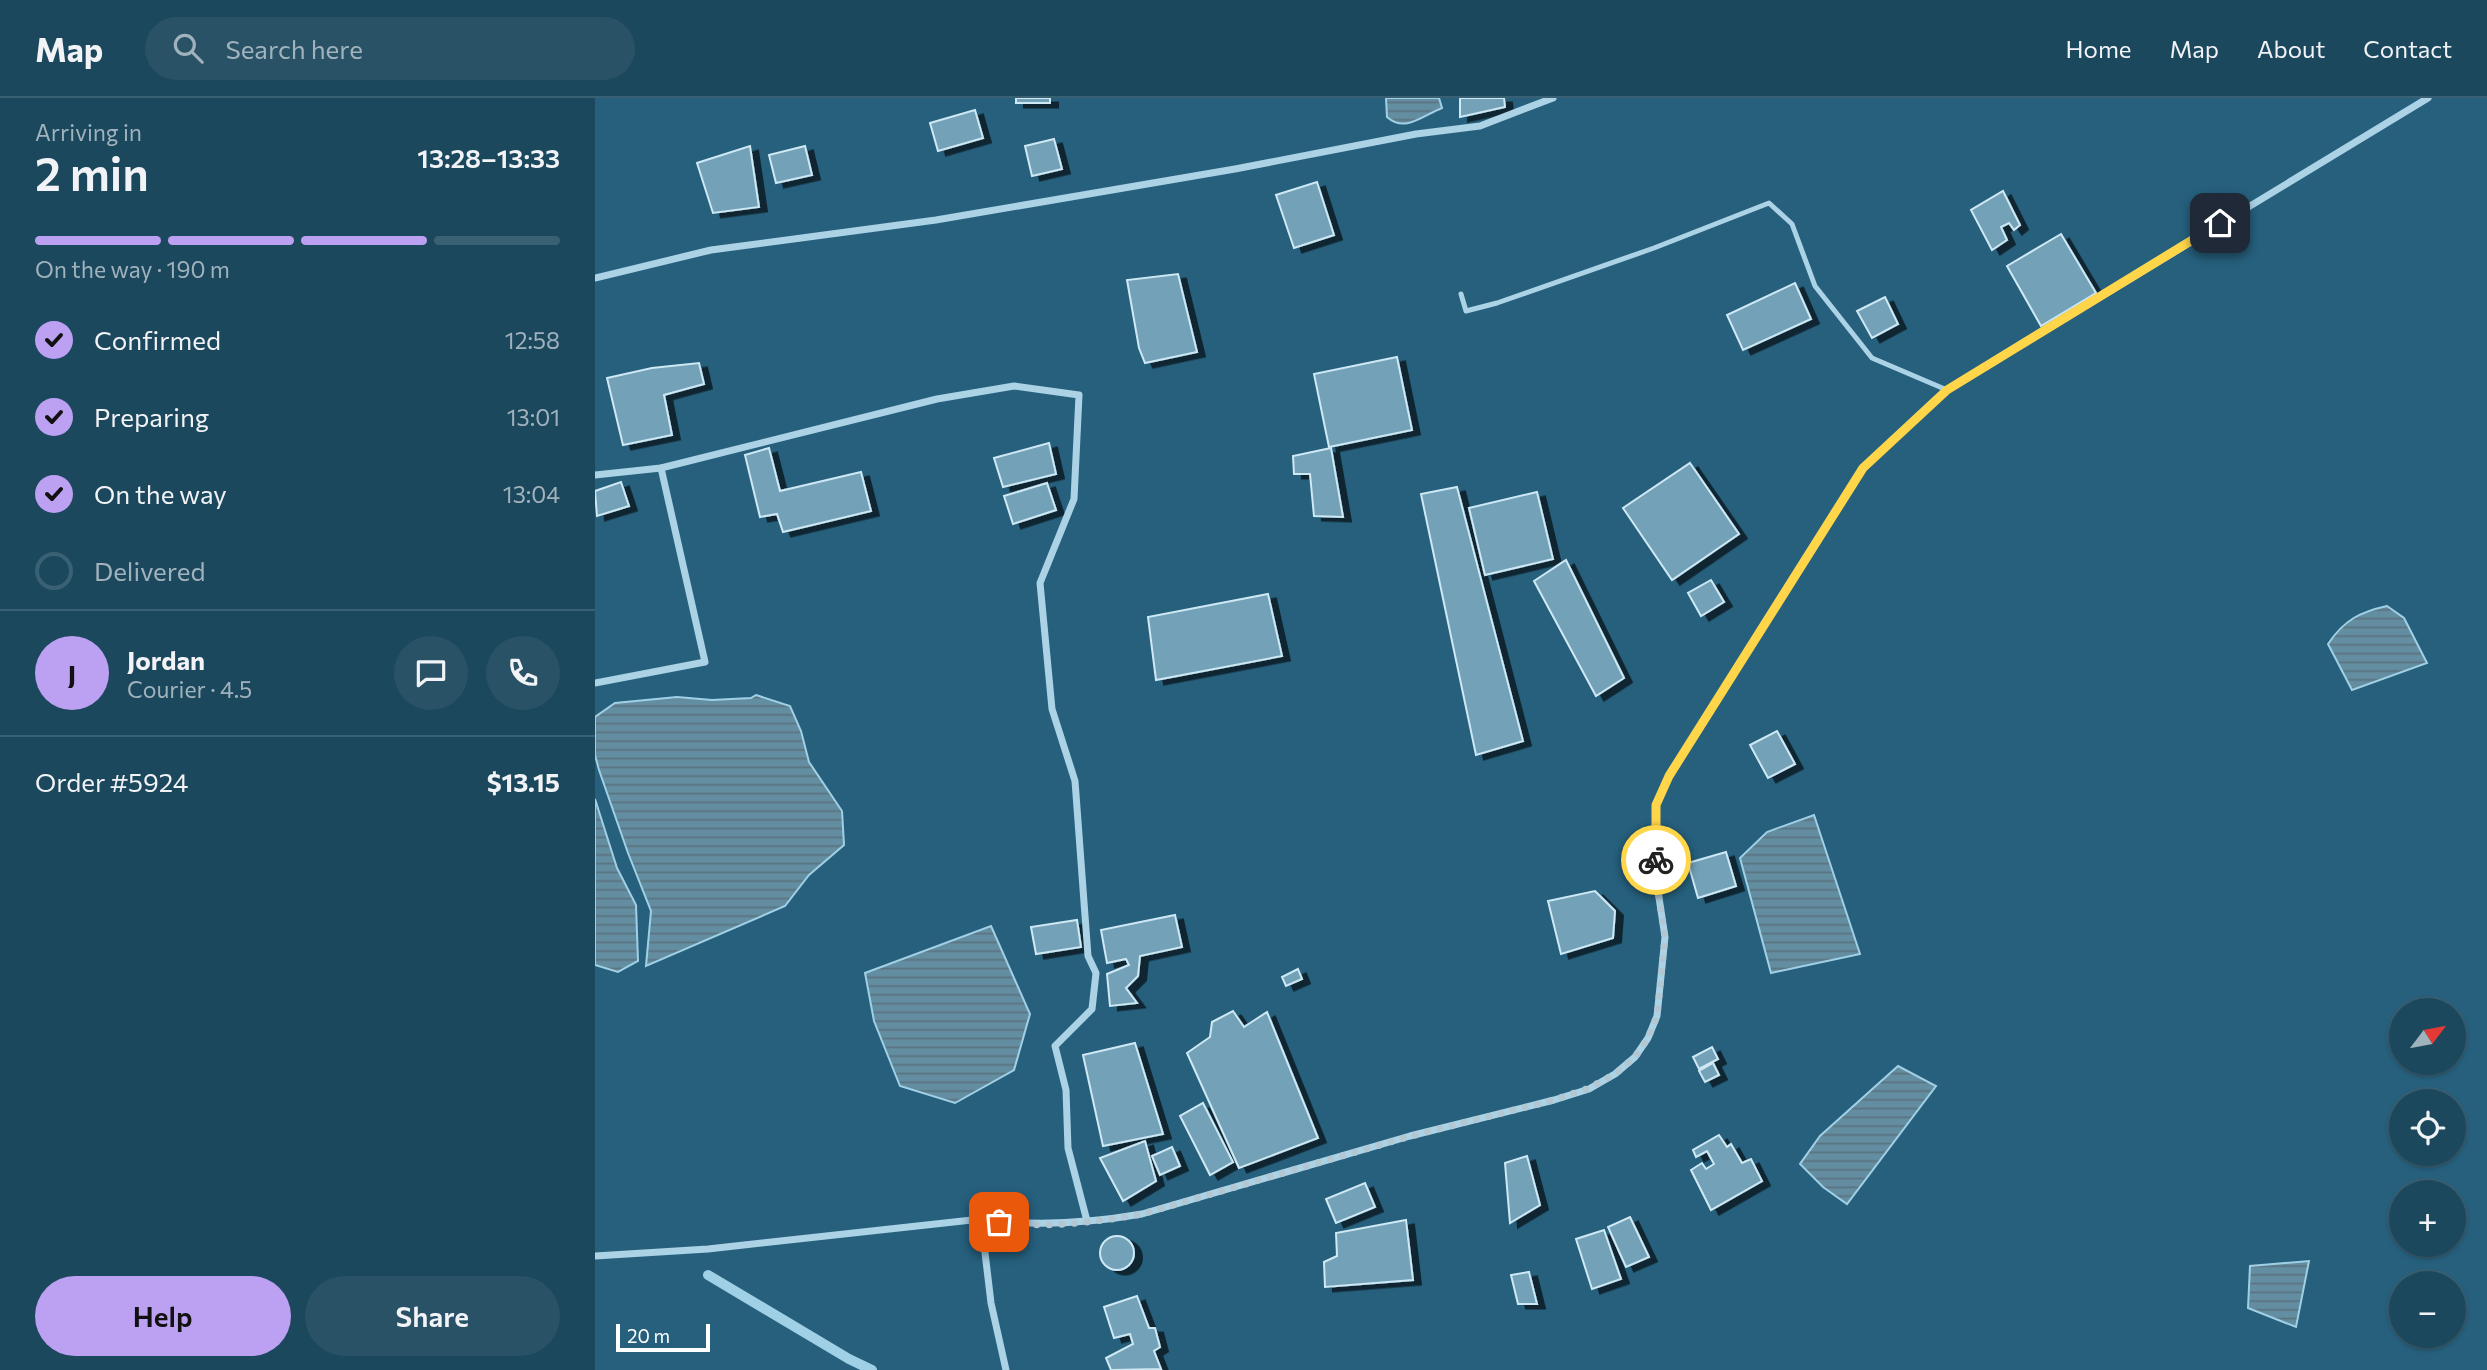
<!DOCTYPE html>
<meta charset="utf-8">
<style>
:root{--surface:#1c485e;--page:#295267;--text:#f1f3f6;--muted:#a0b2bc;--line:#3a6073;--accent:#bca0f2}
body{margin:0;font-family:Commissioner,sans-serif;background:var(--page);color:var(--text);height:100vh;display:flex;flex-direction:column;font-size:26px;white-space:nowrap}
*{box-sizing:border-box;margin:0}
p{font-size:23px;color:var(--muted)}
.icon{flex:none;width:38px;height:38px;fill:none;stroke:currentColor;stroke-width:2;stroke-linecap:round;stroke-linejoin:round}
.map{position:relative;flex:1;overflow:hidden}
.panel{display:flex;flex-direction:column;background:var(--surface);width:595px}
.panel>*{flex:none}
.needle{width:46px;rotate:58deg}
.fabs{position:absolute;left:1794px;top:900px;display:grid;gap:14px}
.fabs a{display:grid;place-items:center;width:77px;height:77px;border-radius:50%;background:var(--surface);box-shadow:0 2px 5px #0004,0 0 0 2px var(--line);font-size:35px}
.scale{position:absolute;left:21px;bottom:18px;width:94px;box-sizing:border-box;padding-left:7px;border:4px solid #fff;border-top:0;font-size:19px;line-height:24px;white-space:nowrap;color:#fff;-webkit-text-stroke:5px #26607d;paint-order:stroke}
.pin{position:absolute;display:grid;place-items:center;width:60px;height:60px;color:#fff;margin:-30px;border-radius:14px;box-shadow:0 4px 10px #0006}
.courier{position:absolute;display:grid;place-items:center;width:70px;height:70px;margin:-35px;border:5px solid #ffd54a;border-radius:50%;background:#fff;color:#222;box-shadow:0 2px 9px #0007}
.headline em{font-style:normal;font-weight:600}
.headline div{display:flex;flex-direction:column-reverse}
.headline{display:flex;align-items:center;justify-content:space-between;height:119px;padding:0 35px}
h1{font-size:46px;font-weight:600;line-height:52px}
.bar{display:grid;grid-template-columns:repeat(4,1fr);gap:10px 7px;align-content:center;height:84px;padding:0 35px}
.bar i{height:9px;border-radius:5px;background:var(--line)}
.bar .selected{background:var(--accent)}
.bar p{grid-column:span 4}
.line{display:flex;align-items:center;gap:18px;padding:0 35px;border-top:2px solid var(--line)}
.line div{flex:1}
.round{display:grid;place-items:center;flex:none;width:74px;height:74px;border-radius:37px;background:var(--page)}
ol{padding:0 35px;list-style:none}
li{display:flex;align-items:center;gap:21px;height:77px}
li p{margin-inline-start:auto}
li .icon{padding:7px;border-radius:50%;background:var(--accent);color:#111;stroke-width:4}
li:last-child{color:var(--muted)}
li i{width:38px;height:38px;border:4px solid var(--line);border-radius:50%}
.primary-button{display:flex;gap:14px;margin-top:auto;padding:14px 35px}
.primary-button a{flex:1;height:80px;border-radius:42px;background:var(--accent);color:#111;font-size:28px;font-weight:600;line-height:80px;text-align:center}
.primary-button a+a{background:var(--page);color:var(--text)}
header{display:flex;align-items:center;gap:42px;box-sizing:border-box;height:98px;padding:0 35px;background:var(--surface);border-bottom:2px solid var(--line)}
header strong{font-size:33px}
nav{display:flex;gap:38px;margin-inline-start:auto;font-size:24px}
.search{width:490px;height:63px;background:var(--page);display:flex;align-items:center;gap:18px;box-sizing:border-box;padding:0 24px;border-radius:38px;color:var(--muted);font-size:26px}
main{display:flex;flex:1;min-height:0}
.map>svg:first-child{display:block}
</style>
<header>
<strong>Map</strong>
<div class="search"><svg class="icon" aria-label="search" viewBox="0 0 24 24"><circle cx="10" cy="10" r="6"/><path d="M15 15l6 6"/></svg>Search here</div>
<nav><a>Home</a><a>Map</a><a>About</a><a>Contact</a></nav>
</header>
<main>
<section class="panel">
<div class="headline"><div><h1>2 min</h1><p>Arriving in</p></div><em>13:28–13:33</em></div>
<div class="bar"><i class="selected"></i><i class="selected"></i><i class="selected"></i><i></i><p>On the way · 190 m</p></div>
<ol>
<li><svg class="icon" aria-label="check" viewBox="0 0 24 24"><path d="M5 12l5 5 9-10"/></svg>Confirmed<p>12:58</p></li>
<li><svg class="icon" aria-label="check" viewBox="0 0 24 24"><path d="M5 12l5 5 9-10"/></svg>Preparing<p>13:01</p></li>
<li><svg class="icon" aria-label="check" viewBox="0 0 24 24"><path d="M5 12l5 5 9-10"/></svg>On the way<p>13:04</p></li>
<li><i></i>Delivered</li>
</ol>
<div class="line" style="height:126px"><b class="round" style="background:var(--accent);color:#111">J</b><div><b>Jordan</b><p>Courier · 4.5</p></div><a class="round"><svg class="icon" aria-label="chat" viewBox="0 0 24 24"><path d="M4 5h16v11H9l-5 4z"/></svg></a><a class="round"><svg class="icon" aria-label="phone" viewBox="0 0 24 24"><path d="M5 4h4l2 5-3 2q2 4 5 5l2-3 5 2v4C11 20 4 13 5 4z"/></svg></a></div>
<div class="line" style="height:91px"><div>Order #5924</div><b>$13.15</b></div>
<div class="primary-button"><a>Help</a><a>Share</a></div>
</section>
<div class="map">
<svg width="1892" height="1272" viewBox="0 0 1892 1272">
<defs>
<pattern id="water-rules" width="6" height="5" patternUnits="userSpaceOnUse" patternTransform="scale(1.75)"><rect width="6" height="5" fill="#638da1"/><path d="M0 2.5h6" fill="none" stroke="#5a737f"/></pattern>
<filter id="shadow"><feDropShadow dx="8" dy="4.5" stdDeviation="0" flood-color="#0009"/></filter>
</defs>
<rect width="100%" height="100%" fill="#26607d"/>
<g fill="url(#water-rules)" stroke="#a0d0e5" stroke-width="2">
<path d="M791 0H844L847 10C827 18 810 35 792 19Z"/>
<path d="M1792 508 1809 520 1832 565 1757 592 1733 546C1749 522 1765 514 1792 508Z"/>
<path d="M161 597 195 608 206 633 214 664 247 713 249 747 214 777 190 808 51 868 56 813 33 755 4 672 0 657V619L20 605 82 599 117 602 156 600Z"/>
<path d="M0 701 22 770 41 807 43 863 23 874 0 867Z"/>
<path d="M1219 717 1265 856 1176 875 1145 760 1172 734Z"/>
<path d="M396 828 435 916 419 972 360 1005 305 988 279 923 270 875Z"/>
<path d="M1303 968 1341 988 1252 1106 1228 1089 1205 1066 1225 1038Z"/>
<path d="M1714 1163 1701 1229 1653 1210 1655 1168Z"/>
</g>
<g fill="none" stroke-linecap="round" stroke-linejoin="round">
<path stroke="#a0d0e5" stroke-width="10" d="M113 1177 254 1261 277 1272"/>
</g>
<g fill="#72a1b8" stroke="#cee8f4" stroke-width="2" filter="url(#shadow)">
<rect x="421" y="0" width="34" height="5"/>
<path d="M865 0H909L910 9 865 19Z"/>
<path d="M380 12 388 40 343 53 335 25Z"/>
<path d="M459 41 467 71 437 78 430 48Z"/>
<path d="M155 48 164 109 118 115 102 65Z"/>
<path d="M210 48 217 77 181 85 174 57Z"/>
<path d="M722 84 739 137 699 150 681 97Z"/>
<path d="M1408 93 1425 127 1419 132 1414 125 1406 129 1412 142 1397 152 1376 112Z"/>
<path d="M1466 136 1501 195 1446 228 1412 168Z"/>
<path d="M583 176 602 254 550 265 544 250 532 182Z"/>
<path d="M1200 185 1216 221 1148 252 1132 217Z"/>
<path d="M1290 199 1303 226 1277 240 1262 213Z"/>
<path d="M802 259 817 332 734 349 719 276Z"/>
<path d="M104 265 109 286 69 297 77 337 28 347 12 280 57 270Z"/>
<path d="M454 345 461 376 408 389 399 360Z"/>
<path d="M174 350 185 393 266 374 276 413 188 434 182 416 165 419 150 357Z"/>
<path d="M736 350 748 419 719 418 715 376H699L698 358Z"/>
<path d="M1095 365 1144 436 1077 482 1028 410Z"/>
<path d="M26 384 34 408 2 418 0 393Z"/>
<path d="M452 385 461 412 418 426 409 398Z"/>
<path d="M862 389 928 643 881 657 826 396Z"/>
<path d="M942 394 958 461 890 477 874 410Z"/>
<path d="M971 462 1029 580 1001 598 939 483Z"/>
<path d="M1116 482 1129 504 1106 518 1093 495Z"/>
<path d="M673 496 687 558 561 582 553 519Z"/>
<path d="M1182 633 1200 666 1173 680 1155 647Z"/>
<path d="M1131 754 1141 788 1103 800 1093 765Z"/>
<path d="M1000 793 1020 813 1018 840 966 856 953 803Z"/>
<path d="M580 817 587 849 545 858 543 878 531 890 542 905 515 908 512 876 534 867 531 861 512 865 506 832Z"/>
<path d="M482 822 486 849 441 856 436 829Z"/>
<path d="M703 871 707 881 691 888 687 879Z"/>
<path d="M638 913 649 929 672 914 723 1040 644 1070 592 955 615 939 617 924Z"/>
<path d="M540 945 568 1036 508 1048 488 957Z"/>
<path d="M1117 949 1123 961 1104 971 1098 959Z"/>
<path d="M1118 965 1124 977 1110 984 1104 973Z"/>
<path d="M608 1005 638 1064 615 1077 585 1018Z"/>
<path d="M1124 1037 1132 1049 1136 1046 1147 1065 1156 1061 1167 1083 1116 1112 1096 1072 1107 1065 1111 1071 1119 1066 1112 1053 1101 1059 1098 1052Z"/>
<path d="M550 1043 561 1083 528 1103 505 1060Z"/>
<path d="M577 1049 585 1068 565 1077 557 1058Z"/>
<path d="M932 1058 945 1107 915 1125 910 1065Z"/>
<path d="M770 1085 780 1109 741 1125 731 1101Z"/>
<path d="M1035 1119 1054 1159 1031 1169 1013 1129Z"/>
<path d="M811 1122 818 1182 730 1189 729 1164 742 1158 741 1135Z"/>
<path d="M1009 1132 1026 1181 997 1191 981 1141Z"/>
<circle cx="522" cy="1155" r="17"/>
<path d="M934 1174 942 1206H923L916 1177Z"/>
<path d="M542 1198 554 1230H560L565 1249 559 1253 566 1271 516 1272 511 1260 538 1246 535 1236 519 1240 509 1209Z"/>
</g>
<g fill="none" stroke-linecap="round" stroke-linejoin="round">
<path stroke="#abd2e5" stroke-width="5" d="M866 196 871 213 902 205 1059 150 1174 105 1197 126 1220 188 1277 260 1352 292"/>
<g stroke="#abd2e5" stroke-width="7">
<path d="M0 180 116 152 341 122 640 71 821 36 885 28 958 0"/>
<path d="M0 377 66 370 342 301 419 288 484 297 479 401 445 485 457 611 480 683 493 858 501 875 497 911 460 948 471 992 473 1050 492 1123"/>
<path d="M0 585 110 564 66 370"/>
<path d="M386 1121 396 1205 411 1272"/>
<path d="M0 1158 113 1151 386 1121C440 1129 494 1125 547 1116L815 1038 959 1002 994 991 1020 976 1040 959 1053 940 1062 918 1070 839 1061 780V707L1074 678 1268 370 1352 292 1833 0"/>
</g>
</g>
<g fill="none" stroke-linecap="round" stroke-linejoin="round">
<path stroke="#b3c7d2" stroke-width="7" stroke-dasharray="0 12.6" d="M404 1124C449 1131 502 1124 547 1116L816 1038 959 1002 994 990 1020 976 1040 959 1053 940 1062 918 1070 839 1061 780V762"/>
<path stroke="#ffd54a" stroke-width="9" d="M1061 762V707L1074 678 1268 370 1352 292 1625 125"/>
</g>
</svg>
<div class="fabs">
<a><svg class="needle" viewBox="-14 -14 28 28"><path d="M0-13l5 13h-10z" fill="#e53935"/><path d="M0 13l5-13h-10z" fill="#a0b2bc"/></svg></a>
<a><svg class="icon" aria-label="locate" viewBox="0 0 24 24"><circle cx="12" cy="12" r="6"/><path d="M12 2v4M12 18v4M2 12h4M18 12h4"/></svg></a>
<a>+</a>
<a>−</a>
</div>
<div class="scale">20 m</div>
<div class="pin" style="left:404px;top:1124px;background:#ea580c"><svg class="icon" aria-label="bag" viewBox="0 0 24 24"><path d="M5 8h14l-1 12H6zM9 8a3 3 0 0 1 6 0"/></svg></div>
<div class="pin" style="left:1625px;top:125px;background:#1f2937"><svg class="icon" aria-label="home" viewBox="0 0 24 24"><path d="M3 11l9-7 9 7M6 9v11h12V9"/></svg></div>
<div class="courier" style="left:1061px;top:762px"><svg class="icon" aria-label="bike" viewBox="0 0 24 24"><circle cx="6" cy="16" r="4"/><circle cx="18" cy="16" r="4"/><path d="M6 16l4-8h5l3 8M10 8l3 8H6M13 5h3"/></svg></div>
</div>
</main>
